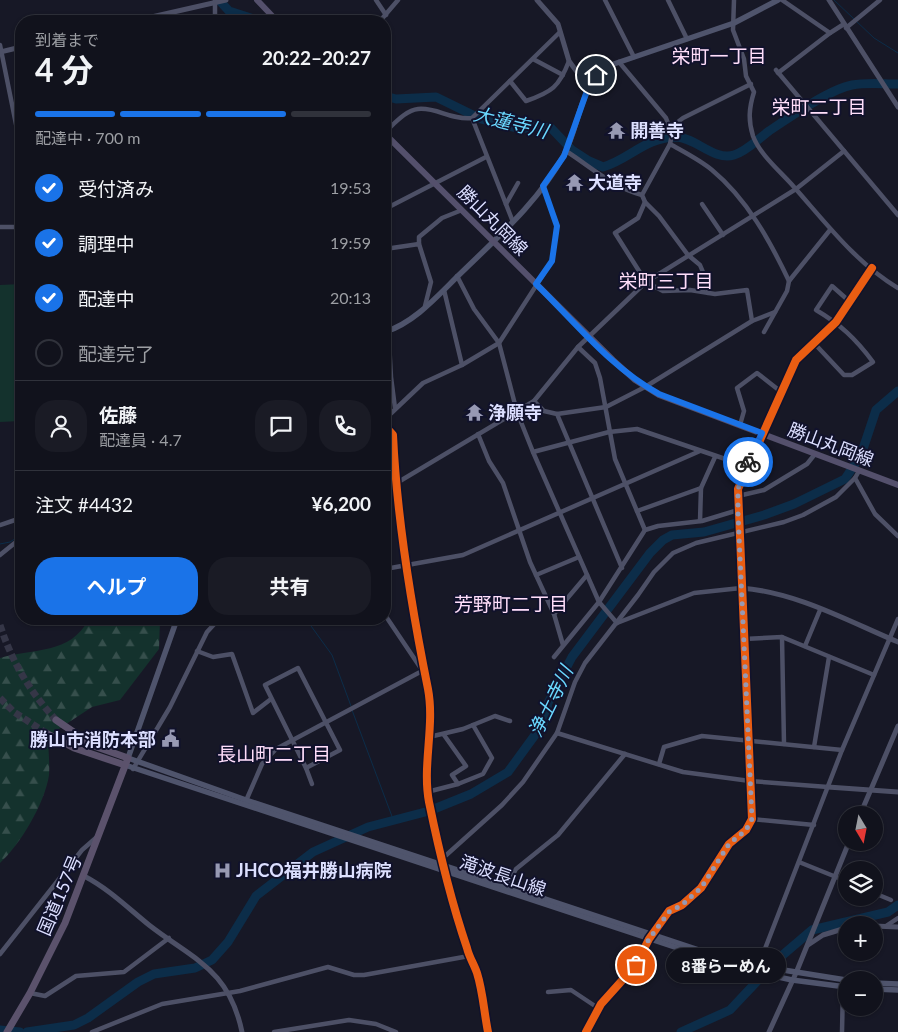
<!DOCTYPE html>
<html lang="ja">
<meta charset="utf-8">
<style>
:root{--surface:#11121c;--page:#1a1b25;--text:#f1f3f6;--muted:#9c9ea3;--line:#30323b;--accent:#1a73e8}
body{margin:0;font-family:Lato,"Noto Sans JP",sans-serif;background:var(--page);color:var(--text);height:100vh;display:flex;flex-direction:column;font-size:19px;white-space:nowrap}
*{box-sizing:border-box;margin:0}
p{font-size:16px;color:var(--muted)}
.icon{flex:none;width:28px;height:28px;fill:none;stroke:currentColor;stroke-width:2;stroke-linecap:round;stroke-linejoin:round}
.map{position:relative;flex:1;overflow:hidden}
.panel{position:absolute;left:15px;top:15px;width:376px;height:610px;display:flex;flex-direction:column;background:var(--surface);border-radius:20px;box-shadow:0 1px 4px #0004,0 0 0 1px var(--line)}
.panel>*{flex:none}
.needle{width:32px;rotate:170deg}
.tools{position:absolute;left:838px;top:806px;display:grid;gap:10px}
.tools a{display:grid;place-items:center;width:45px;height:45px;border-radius:50%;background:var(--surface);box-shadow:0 1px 4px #0004,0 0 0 1px var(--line);font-size:25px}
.pin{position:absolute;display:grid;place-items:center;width:42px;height:42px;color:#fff;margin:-21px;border:2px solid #fff;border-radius:50%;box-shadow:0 1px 5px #0007}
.courier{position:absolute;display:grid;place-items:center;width:50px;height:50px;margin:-25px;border:4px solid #1a73e8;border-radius:50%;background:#fff;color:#222;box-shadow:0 1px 6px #0007}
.bubble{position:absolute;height:35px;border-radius:18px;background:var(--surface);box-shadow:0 1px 4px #0004,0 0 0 1px var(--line);font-size:16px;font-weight:700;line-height:35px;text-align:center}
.head em{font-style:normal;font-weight:700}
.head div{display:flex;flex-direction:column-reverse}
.head{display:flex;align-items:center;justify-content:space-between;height:85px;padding:0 20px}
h1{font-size:32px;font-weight:700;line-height:38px}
.bar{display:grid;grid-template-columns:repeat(4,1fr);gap:8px 5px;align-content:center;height:60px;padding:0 20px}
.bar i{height:6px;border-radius:4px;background:var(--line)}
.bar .selected{background:var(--accent)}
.bar p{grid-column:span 4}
.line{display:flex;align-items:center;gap:12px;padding:0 20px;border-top:1px solid var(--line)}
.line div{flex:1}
.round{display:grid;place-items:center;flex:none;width:52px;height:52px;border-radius:20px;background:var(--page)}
ol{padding:0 20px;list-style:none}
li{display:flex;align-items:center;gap:15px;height:55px}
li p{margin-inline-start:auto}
li .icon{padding:5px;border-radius:50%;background:var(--accent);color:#fff;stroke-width:4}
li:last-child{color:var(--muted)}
li i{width:28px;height:28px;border:2px solid var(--line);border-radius:50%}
.action{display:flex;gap:10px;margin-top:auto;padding:10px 20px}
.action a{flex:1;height:58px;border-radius:20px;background:var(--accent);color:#fff;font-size:20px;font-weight:700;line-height:58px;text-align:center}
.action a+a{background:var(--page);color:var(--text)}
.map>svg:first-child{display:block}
</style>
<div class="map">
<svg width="898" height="1032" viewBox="0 0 898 1032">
<defs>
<pattern id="forest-firs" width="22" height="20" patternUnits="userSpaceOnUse" patternTransform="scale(1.25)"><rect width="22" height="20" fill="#14322d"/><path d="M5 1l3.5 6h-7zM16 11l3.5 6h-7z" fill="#364f4c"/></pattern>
</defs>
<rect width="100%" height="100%" fill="#171826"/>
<path fill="#14322d" d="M21 284V421L0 422V285Z"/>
<path fill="url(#forest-firs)" d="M89 619H160L159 649 120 700 92 707 48 736C48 748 50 763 49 775 45 803 20 845 0 863V658C34 648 70 655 89 619Z"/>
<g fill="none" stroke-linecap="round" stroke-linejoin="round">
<g stroke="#0c2d49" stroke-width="1">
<path d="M834 0 874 38 898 53"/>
<path d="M0 544 10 542 21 535"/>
<path d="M306 619 332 655 351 706"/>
<path d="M352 710 393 819"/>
</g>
<g stroke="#0c2d49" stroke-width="9">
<path d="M219 0 229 11 260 21"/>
<path d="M385 96 396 99 436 97 481 119 521 129 536 126 551 128 572 150 589 161 603 167C630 159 645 137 677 137 696 138 714 161 734 155 747 151 758 139 769 131 788 118 830 89 852 85 867 82 883 84 898 84"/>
<path d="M0 1030 20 1032"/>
<path d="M27 1032 74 1025 88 1018 138 982 154 974 195 968 212 960 228 942 256 896 313 852 368 827 429 811 471 794 508 772 543 724 548 703 572 657 650 553 663 540 672 535 704 532 764 515 794 504 845 479 861 455 876 410 898 391"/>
<path d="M681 1032 730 1010 778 959 812 930 888 912 898 905"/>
</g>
<g stroke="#353647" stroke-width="7" stroke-dasharray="7 3.5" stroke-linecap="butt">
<path d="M0 625C12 662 30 692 56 720"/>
<path d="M0 698 14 712 46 733"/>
</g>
<g stroke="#4d5066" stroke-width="4.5">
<path d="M376 0 386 15"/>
<path d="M605 0 634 57"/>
<path d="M668 0 687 39"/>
<path d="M734 0 733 30 744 59 746 76 754 92C749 108 748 120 753 136 760 155 781 172 794 187 826 223 856 263 898 288"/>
<path d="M215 21V0"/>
<path d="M380 21 398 0"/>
<path d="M846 28 880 0"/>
<path d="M830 33 844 24"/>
<path d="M0 45 21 149"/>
<path d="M533 59 563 75"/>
<path d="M619 62 666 118 672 134 670 144 642 195 645 202 659 216 688 255 700 265 708 284V293"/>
<path d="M776 70 898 215"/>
<path d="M778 73 830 33 782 0"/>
<path d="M510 81 526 101C552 92 559 87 569 61"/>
<path d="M472 118 513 222"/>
<path d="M670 128 683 118 751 84"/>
<path d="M385 132C394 124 406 110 418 109 437 107 450 120 472 118L560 32"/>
<path d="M670 144C684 152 700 160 712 170 747 199 770 241 789 281"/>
<path d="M566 151C591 167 612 187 642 195"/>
<path d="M645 202 638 218 615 233 646 282 663 291 690 290 715 294 747 290 752 321"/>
<path d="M506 204 518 183"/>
<path d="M702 204 723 235"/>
<path d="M385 209 486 157"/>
<path d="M0 227H21"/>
<path d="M419 244V237L442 218 462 210"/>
<path d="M385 249 419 244 431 282 425 306"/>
<path d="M385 269 391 377 395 408"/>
<path d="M457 276 474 309 499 343 517 412 533 452 599 602 617 623"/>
<path d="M444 290 462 365"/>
<path d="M764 332 787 291 789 281 830 230"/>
<path d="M813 342 844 375H852L873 362C856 339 840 324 816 310L832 286 849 301"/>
<path d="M578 347 595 363 600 378 615 459 645 530"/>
<path d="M534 401 544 411 557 414 622 568"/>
<path d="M557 414 606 407 645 387 752 321 775 312"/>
<path d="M385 419 423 383 462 365 499 343 552 261 557 226 543 186"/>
<path d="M740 425 744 411 737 388 757 373 780 391"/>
<path d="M385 426 393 435C397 521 411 605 428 689 435 726 422 765 429 802 439 851 451 901 467 948 469 957 474 964 477 973 483 992 484 1012 488 1032"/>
<path d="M478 434 489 461 503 483 530 562 554 614 563 645"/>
<path d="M533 452 609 432 637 429 746 466"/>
<path d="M859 471 855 478 875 514 898 536"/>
<path d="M395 484 534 401 578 347 646 282 796 189 844 151"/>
<path d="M738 496 764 490 807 464 815 454"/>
<path d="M637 511 701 488 715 457"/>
<path d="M700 521 701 488"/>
<path d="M0 525 21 518"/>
<path d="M739 533 738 489 796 360 836 322 872 268"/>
<path d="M0 555 21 538"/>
<path d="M385 569 463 555 700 451"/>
<path d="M536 575 579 557"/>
<path d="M554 614 587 575"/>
<path d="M385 615 420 667"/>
<path d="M782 637 784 744"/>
<path d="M744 639 782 637 874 675"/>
<path d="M805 646 820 610"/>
<path d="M197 651 213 657 232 654 253 713 271 699"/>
<path d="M554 657 599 602 645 530 658 526 702 521 738 510"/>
<path d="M298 668 340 750 306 768 265 685Z"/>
<path d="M557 733 683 772 750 781 828 787"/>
<path d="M444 735 466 766 452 775 458 784"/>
<path d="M429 737 463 729 495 716 510 721"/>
<path d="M814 747 829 657"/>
<path d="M659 764 664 747 702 736 842 750"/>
<path d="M306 768 312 784"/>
<path d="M133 769 170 707 207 632 219 619"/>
<path d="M427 792 458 784 483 774 492 758 473 725"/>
<path d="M245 803 262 764 276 749 422 671"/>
<path d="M752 819 814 825"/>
<path d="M443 858 502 805 523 782 557 733 575 682 585 663 638 595 654 572 673 553 696 543 784 522 803 515 836 497 855 478"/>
<path d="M799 862 846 881"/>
<path d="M506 887 516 869 558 835 625 754"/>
<path d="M874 893 891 900"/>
<path d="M886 926 898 918"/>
<path d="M0 954 82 850 98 836"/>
<path d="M756 972 842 750 898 619"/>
<path d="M548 992 571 990 598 1008"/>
<path d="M30 993 45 996 76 976 124 972 169 938"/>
<path d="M92 1032 162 1004 240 991 328 967 354 975H364L469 956"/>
<path d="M274 1032 349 1020 376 1024 396 1032"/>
<path d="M586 1032 601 1004 636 965 649 939 669 911 682 905 701 888 729 844 746 830 752 819 741 588 694 593 617 623"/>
<path d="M842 1032 843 987"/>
</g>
<g stroke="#4d5066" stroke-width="5">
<path d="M537 0 558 24 569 61 588 87"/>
<path d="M829 0 898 107"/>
<path d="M134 21 226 0"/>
<path d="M0 52 21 47"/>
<path d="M739 533 741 588C796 592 848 621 898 642"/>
<path d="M828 787 898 792"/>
<path d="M860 815 898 726"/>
<path d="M84 876C109 889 128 908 149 925 194 960 229 969 242 1032"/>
<path d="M874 926 898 927"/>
<path d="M808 945 823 935 846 928"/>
<path d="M769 1032 796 973 849 842"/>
</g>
<g stroke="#4f546c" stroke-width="5.5">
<path d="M385 332C416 322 439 294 462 272 499 236 539 201 564 155 579 126 579 91 605 67L734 23 778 0"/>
<path d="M177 619 128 758 246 800 702 951 758 966 846 980"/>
<path d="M125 765 738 968 792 980 846 987"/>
<path d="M874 983 898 984"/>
<path d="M874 989 898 990"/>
</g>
<g stroke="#54506c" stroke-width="6">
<path d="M257 0 277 21"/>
<path d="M385 134 613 360 635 380 659 395 898 485"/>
</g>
<g stroke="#5b526c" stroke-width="7">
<path d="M46 733 74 748 125 765"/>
<path d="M7 1032 30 993 65 923 128 758 94 746 56 720"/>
</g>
<defs>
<g id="cycleway">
<path d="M385 426 393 435C397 521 411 605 428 689 435 726 422 765 429 802 439 851 451 901 467 948 469 957 474 964 477 973 483 992 484 1012 488 1032"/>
<path d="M586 1032 601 1004 636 965 649 939 669 911 682 905 701 888 729 844 746 830 752 819 738 489 796 360 836 322 872 268"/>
</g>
</defs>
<use href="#cycleway" stroke="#11122c" stroke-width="11"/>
<use href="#cycleway" stroke="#e95d12" stroke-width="8"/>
</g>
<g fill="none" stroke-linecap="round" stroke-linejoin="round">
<path stroke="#9799b3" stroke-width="5" stroke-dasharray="0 9" d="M636 965 649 939 669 912 682 905 701 888 729 844 746 830 752 819 738 513V489L748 462"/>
<path stroke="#1a73e8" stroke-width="6" d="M596 75 588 88 564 156 543 186 557 226 552 261 536 284C575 322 611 368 659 394L762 433 748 462"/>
</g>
<defs>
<symbol id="temple-bare" viewBox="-9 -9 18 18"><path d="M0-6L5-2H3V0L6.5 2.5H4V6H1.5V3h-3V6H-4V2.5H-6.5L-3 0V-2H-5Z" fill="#9799b3" stroke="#11122c" stroke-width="2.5" paint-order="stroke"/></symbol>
<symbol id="civic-bare" viewBox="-9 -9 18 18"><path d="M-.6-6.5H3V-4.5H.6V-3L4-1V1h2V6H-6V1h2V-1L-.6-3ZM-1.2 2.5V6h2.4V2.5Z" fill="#9799b3" stroke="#11122c" stroke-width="2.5" paint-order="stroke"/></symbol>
<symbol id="hospital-bare" viewBox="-9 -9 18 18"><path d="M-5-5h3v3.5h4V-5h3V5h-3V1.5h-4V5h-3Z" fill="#9799b3" stroke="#11122c" stroke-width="2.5" paint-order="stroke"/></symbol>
</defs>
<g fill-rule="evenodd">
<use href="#temple-bare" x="604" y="118" width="25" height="25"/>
<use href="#temple-bare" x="562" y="170" width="25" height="25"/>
<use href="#temple-bare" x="462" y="400" width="25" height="25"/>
<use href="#civic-bare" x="158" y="726" width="25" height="25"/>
<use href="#hospital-bare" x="210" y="858" width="25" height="25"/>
</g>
<g text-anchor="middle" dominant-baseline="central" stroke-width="4" stroke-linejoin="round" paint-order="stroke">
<g font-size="18" font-weight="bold" fill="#dcdfff" stroke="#11122c" text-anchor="start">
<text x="630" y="130">開善寺</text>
<text x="588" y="182">大道寺</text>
<text x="488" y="412">浄願寺</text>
<text x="156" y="739" text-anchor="end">勝山市消防本部</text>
<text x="236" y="870">JHCO福井勝山病院</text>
</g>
<g font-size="18" fill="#dcdfff" stroke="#11122c">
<text transform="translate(493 220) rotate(45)">勝山丸岡線</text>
<text transform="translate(831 444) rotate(21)">勝山丸岡線</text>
<text transform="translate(503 875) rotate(19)">滝波長山線</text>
<text transform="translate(59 895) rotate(-67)">国道157号</text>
</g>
<g font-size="19" fill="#ffdefa" stroke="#11122c">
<text x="719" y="55">栄町一丁目</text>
<text x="819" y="106">栄町二丁目</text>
<text x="666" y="280">栄町三丁目</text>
<text x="511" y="603">芳野町二丁目</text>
<text x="274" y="753">長山町二丁目</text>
</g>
<g font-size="19" font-style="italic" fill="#6ad8ff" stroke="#11122c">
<text transform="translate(511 122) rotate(14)">大蓮寺川</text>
<text transform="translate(550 701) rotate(-64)">浄土寺川</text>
</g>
</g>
</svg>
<div class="tools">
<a><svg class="needle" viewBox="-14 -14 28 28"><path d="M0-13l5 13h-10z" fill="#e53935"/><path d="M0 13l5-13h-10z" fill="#9c9ea3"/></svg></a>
<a><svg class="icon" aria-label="layers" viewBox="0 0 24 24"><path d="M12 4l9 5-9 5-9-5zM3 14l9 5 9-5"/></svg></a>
<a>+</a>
<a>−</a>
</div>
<div class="pin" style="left:636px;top:965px;background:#ea580c"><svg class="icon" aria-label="bag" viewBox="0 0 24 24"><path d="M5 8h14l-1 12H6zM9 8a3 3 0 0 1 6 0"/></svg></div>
<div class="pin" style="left:596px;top:75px;background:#1f2937"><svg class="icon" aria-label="home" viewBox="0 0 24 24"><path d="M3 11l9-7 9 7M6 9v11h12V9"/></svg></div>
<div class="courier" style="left:748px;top:462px"><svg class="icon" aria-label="bike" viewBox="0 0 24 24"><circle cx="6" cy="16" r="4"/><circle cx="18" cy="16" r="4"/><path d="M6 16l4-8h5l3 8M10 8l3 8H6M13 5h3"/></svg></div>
<div class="bubble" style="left:666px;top:948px;width:120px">8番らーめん</div>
<section class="panel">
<div class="head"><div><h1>4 分</h1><p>到着まで</p></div><em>20:22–20:27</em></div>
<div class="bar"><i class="selected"></i><i class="selected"></i><i class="selected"></i><i></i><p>配達中 · 700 m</p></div>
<ol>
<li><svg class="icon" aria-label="check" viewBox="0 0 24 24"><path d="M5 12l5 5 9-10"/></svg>受付済み<p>19:53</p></li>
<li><svg class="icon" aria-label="check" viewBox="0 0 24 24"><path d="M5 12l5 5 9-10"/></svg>調理中<p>19:59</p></li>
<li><svg class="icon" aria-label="check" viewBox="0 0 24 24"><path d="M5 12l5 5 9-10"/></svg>配達中<p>20:13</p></li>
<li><i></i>配達完了</li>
</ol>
<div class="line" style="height:90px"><a class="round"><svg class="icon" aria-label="person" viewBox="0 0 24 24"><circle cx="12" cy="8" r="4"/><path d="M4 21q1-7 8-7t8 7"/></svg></a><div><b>佐藤</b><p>配達員 · 4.7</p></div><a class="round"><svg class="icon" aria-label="chat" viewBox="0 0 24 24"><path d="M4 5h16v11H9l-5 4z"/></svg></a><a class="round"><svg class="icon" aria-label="phone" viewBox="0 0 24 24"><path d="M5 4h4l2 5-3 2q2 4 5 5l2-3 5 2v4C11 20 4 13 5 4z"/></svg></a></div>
<div class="line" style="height:65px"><div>注文 #4432</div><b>¥6,200</b></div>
<div class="action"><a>ヘルプ</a><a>共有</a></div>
</section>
</div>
